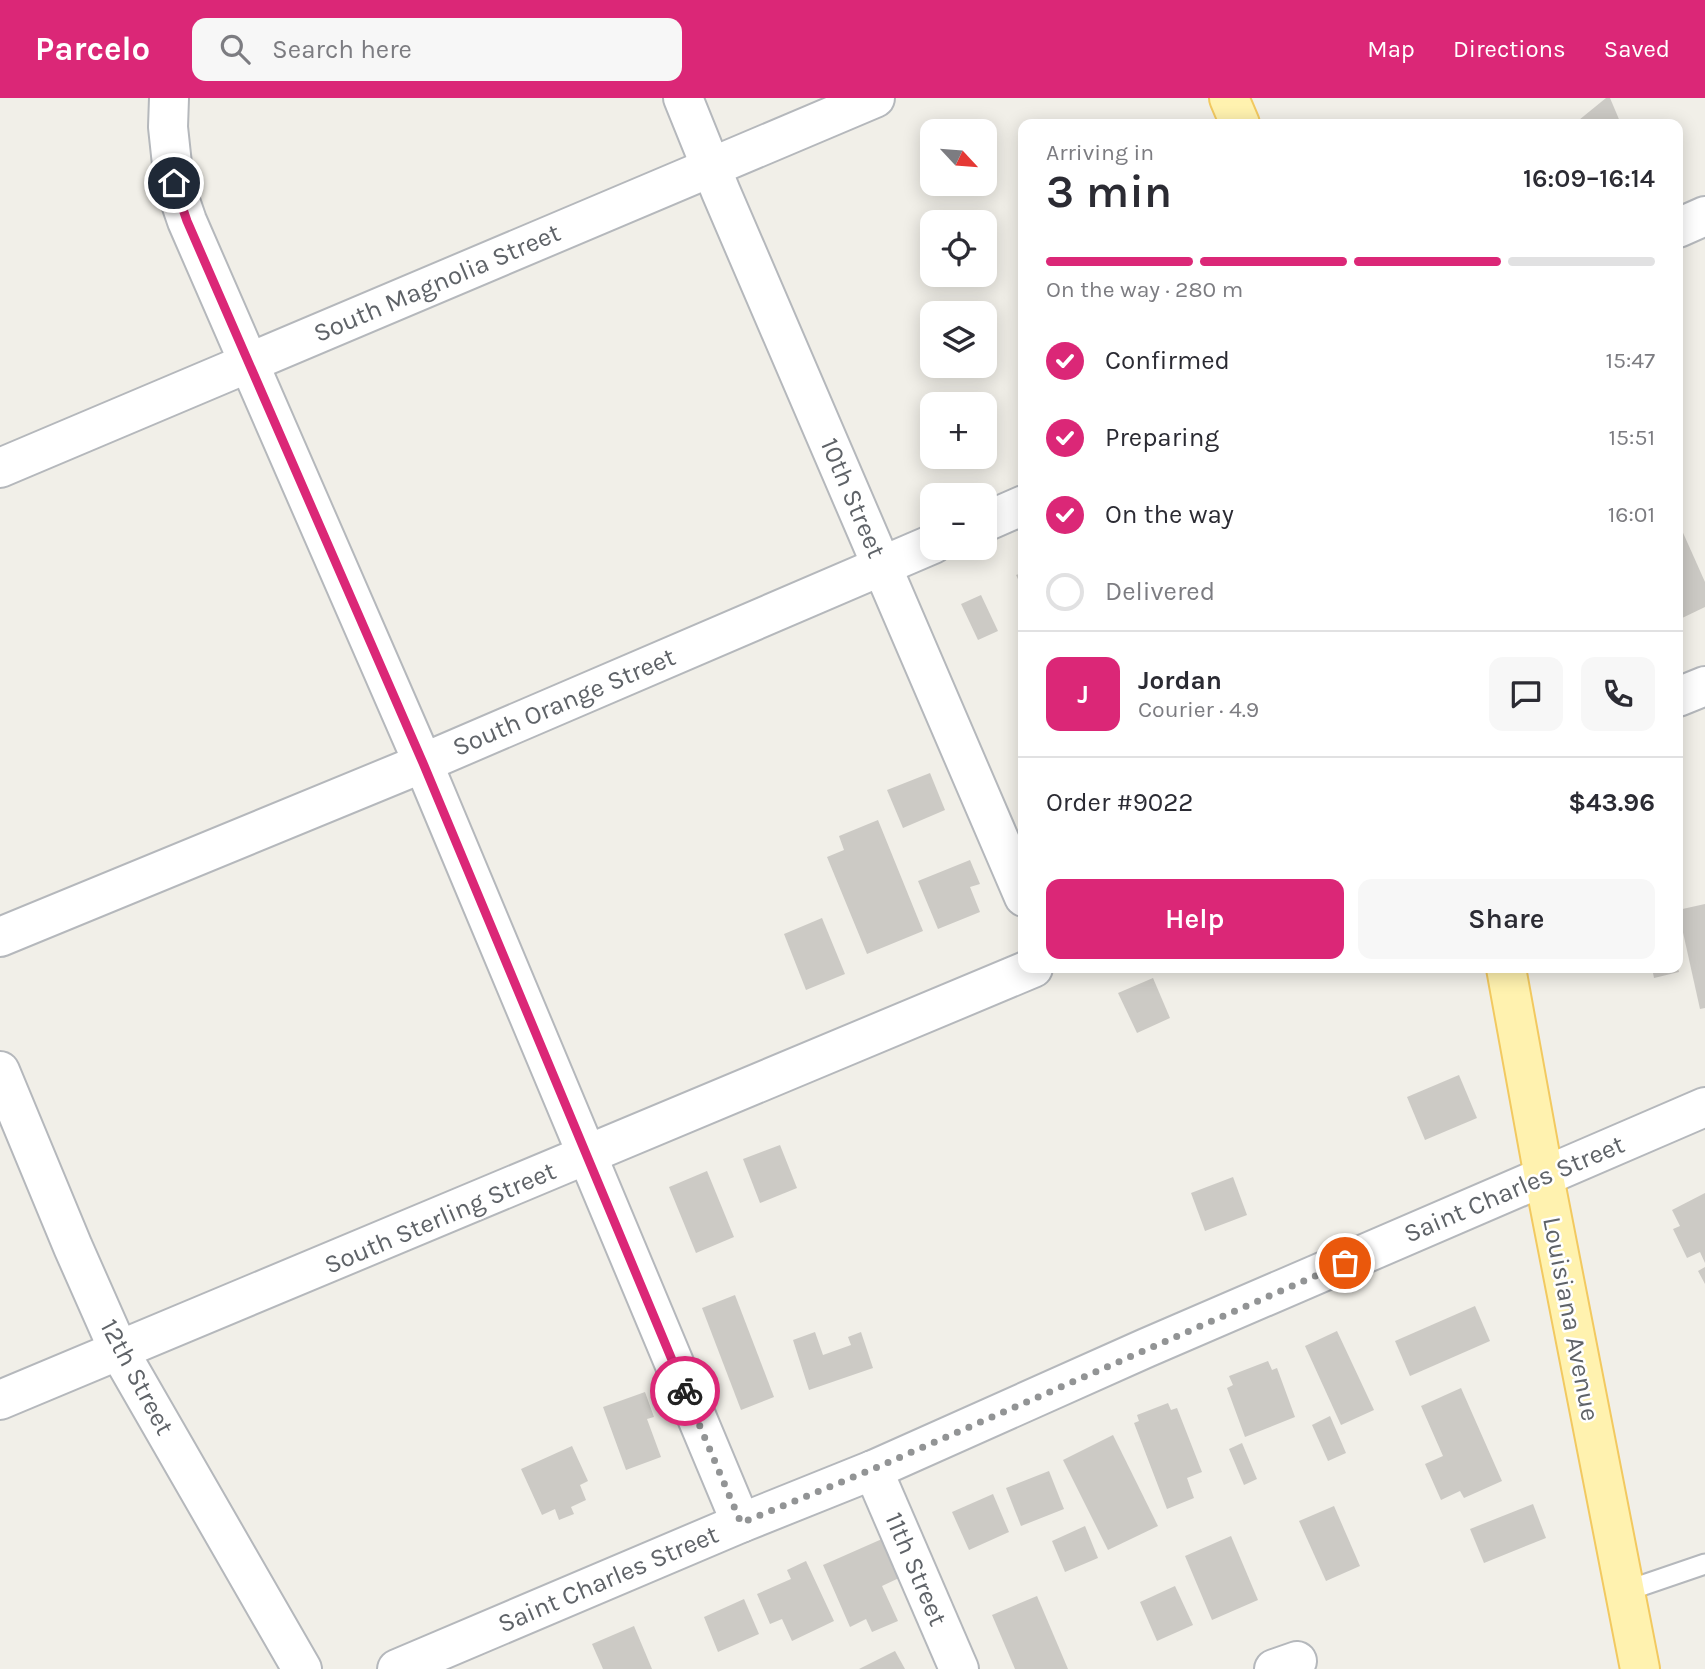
<!DOCTYPE html>
<meta charset="utf-8">
<style>
:root{--surface:#fff;--page:#f7f7f7;--text:#2b2b33;--muted:#7c7c81;--line:#e1e1e2;--accent:#db2777}
body{margin:0;font-family:Karla,sans-serif;background:var(--page);color:var(--text);height:100vh;display:flex;flex-direction:column;font-size:26px;white-space:nowrap}
*{box-sizing:border-box;margin:0}
p{font-size:23px;color:var(--muted)}
.icon{flex:none;width:38px;height:38px;fill:none;stroke:currentColor;stroke-width:2;stroke-linecap:round;stroke-linejoin:round}
.map{position:relative;flex:1;overflow:hidden}
.panel{position:absolute;left:1018px;top:21px;width:665px;height:854px;display:flex;flex-direction:column;background:var(--surface);border-radius:14px;box-shadow:0 4px 18px #0003}
.panel>*{flex:none}
.needle{width:46px;rotate:116deg}
.tools{position:absolute;left:920px;top:21px;display:grid;gap:14px}
.tools a{display:grid;place-items:center;width:77px;height:77px;border-radius:14px;background:var(--surface);box-shadow:0 4px 18px #0003;font-size:35px}
.pin{position:absolute;display:grid;place-items:center;width:60px;height:60px;color:#fff;margin:-30px;border:4px solid #fff;border-radius:50%;box-shadow:0 2px 7px #0007}
.courier{position:absolute;display:grid;place-items:center;width:70px;height:70px;margin:-35px;border:5px solid #db2777;border-radius:50%;background:#fff;color:#222;box-shadow:0 2px 9px #0007}
.head em{font-style:normal;font-weight:600}
.head div{display:flex;flex-direction:column-reverse}
.head{display:flex;align-items:center;justify-content:space-between;height:119px;padding:0 28px}
h1{font-size:46px;font-weight:600;line-height:52px}
.bar{display:grid;grid-template-columns:repeat(4,1fr);gap:10px 7px;align-content:center;height:84px;padding:0 28px}
.bar i{height:9px;border-radius:5px;background:var(--line)}
.bar .on{background:var(--accent)}
.bar p{grid-column:span 4}
.line{display:flex;align-items:center;gap:18px;padding:0 28px;border-top:2px solid var(--line)}
.line div{flex:1}
.round{display:grid;place-items:center;flex:none;width:74px;height:74px;border-radius:14px;background:var(--page)}
ol{padding:0 28px;list-style:none}
li{display:flex;align-items:center;gap:21px;height:77px}
li p{margin-inline-start:auto}
li .icon{padding:7px;border-radius:50%;background:var(--accent);color:#fff;stroke-width:4}
li:last-child{color:var(--muted)}
li i{width:38px;height:38px;border:4px solid var(--line);border-radius:50%}
.action{display:flex;gap:14px;margin-top:auto;padding:14px 28px}
.action a{flex:1;height:80px;border-radius:14px;background:var(--accent);color:#fff;font-size:28px;font-weight:600;line-height:80px;text-align:center}
.action a+a{background:var(--page);color:var(--text)}
header{display:flex;align-items:center;gap:42px;box-sizing:border-box;height:98px;padding:0 35px;background:var(--accent);color:#fff}
header strong{font-size:33px}
nav{display:flex;gap:38px;margin-inline-start:auto;font-size:24px}
.search{width:490px;height:63px;background:var(--page);display:flex;align-items:center;gap:18px;box-sizing:border-box;padding:0 24px;border-radius:14px;color:var(--muted);font-size:26px}
.map>svg:first-child{display:block}
</style>
<header>
<strong>Parcelo</strong>
<div class="search"><svg class="icon" aria-label="search" viewBox="0 0 24 24"><circle cx="10" cy="10" r="6"/><path d="M15 15l6 6"/></svg>Search here</div>
<nav><a>Map</a><a>Directions</a><a>Saved</a></nav>
</header>
<div class="map">
<svg width="1705" height="1571" viewBox="0 0 1705 1571">
<rect width="100%" height="100%" fill="#f1efe8"/>
<g fill="#cccac5">
<path d="M1606 0H1610L1621 26H1581L1579 22Z"/>
<path d="M1680 428 1705 484V509L1678 522V429Z"/>
<path d="M1024 474V494L1016 477Z"/>
<path d="M981 497 998 533 978 542 961 506Z"/>
<path d="M930 675 945 712 903 730 887 692Z"/>
<path d="M878 722 923 833 867 856 827 759 844 752 839 738Z"/>
<path d="M970 762 980 786 970 789 980 814 938 831 918 783Z"/>
<path d="M1705 806V910L1700 911 1678 812Z"/>
<path d="M822 820 845 876 806 892 784 836Z"/>
<path d="M1652 870H1678L1679 874 1654 880Z"/>
<path d="M1153 880 1170 920 1137 935 1118 895Z"/>
<path d="M1459 977 1477 1020 1425 1042 1407 999Z"/>
<path d="M780 1047 797 1090 760 1105 743 1061Z"/>
<path d="M707 1073 734 1139 696 1155 669 1089Z"/>
<path d="M1233 1079 1247 1117 1205 1133 1191 1095Z"/>
<path d="M1705 1095V1165L1700 1154 1687 1160 1673 1131 1680 1128 1672 1112Z"/>
<path d="M1705 1169V1186L1698 1173Z"/>
<path d="M735 1197 774 1299 741 1312 702 1210Z"/>
<path d="M1475 1208 1490 1243 1410 1278 1395 1243Z"/>
<path d="M1337 1233 1374 1312 1341 1327 1305 1248Z"/>
<path d="M815 1234 823 1257 851 1247 848 1239 861 1234 873 1270 809 1292 793 1242Z"/>
<path d="M1268 1263 1272 1272 1277 1270 1295 1319 1245 1339 1227 1290 1233 1287 1229 1278Z"/>
<path d="M1461 1290 1502 1383 1464 1400 1460 1393 1441 1402 1425 1366 1443 1358 1421 1308Z"/>
<path d="M645 1294 654 1319 647 1321 661 1359 626 1372 603 1309Z"/>
<path d="M1168 1305 1171 1312 1177 1310 1202 1374 1187 1380 1194 1400 1167 1411 1134 1325 1139 1323 1137 1317Z"/>
<path d="M1330 1318 1346 1355 1328 1363 1312 1327Z"/>
<path d="M1113 1337 1158 1428 1108 1452 1063 1362Z"/>
<path d="M1242 1345 1257 1381 1244 1387 1229 1351Z"/>
<path d="M572 1348 588 1383 580 1387 586 1402 571 1409 574 1416 559 1422 555 1411 542 1417 521 1371Z"/>
<path d="M1049 1373 1064 1411 1021 1428 1006 1390Z"/>
<path d="M993 1396 1009 1434 969 1452 952 1414Z"/>
<path d="M1533 1406 1546 1440 1484 1465 1470 1431Z"/>
<path d="M1334 1408 1360 1468 1326 1483 1299 1423Z"/>
<path d="M1085 1428 1098 1460 1065 1474 1052 1443Z"/>
<path d="M1231 1438 1258 1502 1212 1522 1185 1458Z"/>
<path d="M882 1441 899 1480 882 1488 898 1523 872 1534 866 1521 850 1529 823 1467Z"/>
<path d="M806 1463 834 1523 792 1543 782 1521 770 1526 757 1496 791 1481 787 1472Z"/>
<path d="M1175 1488 1193 1527 1157 1543 1140 1504Z"/>
<path d="M1037 1498 1068 1571H1015L992 1517Z"/>
<path d="M744 1501 759 1536 718 1554 704 1519Z"/>
<path d="M634 1528 652 1571H603L592 1546Z"/>
<path d="M895 1553 905 1571H859Z"/>
</g>
<g fill="none" stroke-linecap="round" stroke-linejoin="round">
<defs>
<path id="service" d="M1623 1494 1705 1466"/>
<g id="minor">
<path d="M169 0 168 29 174 85 187 123 423 665 741 1425"/>
<path d="M683 0 721 94 1024 799"/>
<path d="M1678 130 1705 118"/>
<path d="M0 370 875 0"/>
<path d="M985 424 1024 407"/>
<path d="M1678 599 1705 588"/>
<path d="M0 839 423 665 933 446"/>
<path d="M0 973 73 1149 119 1253 302 1571"/>
<path d="M0 1302 1033 870"/>
<path d="M873 1372 959 1571"/>
<path d="M397 1571 741 1425 873 1372 1146 1250 1705 1009"/>
<path d="M1274 1571 1297 1563"/>
</g>
<g id="primary">
<path d="M1229 0 1240 26"/>
<path d="M1506 870 1544 1079 1640 1571"/>
</g>
</defs>
<use href="#service" stroke="#b5b8bc" stroke-width="23"/>
<use href="#minor" stroke="#b5b8bc" stroke-width="42"/>
<use href="#primary" stroke="#f2c960" stroke-width="42"/>
<use href="#service" stroke="#fff" stroke-width="19"/>
<use href="#minor" stroke="#fff" stroke-width="38"/>
<use href="#primary" stroke="#fff2af" stroke-width="38"/>
</g>
<g fill="none" stroke-linecap="round" stroke-linejoin="round">
<path stroke="#929495" stroke-width="7" stroke-dasharray="0 12.6" d="M685 1293 741 1425 873 1371 1345 1165"/>
<path stroke="#db2777" stroke-width="9" d="M174 85 187 123 423 665 685 1293"/>
</g>
<g text-anchor="middle" dominant-baseline="central" stroke-width="5" stroke-linejoin="round" paint-order="stroke">
<g font-size="26" fill="#5f6368" stroke="#fff">
<text transform="translate(437 185) rotate(-23)">South Magnolia Street</text>
<text transform="translate(853 400) rotate(67)">10th Street</text>
<text transform="translate(564 604) rotate(-23)">South Orange Street</text>
<text transform="translate(1514 1091) rotate(-23)">Saint Charles Street</text>
<text transform="translate(440 1120) rotate(-23)">South Sterling Street</text>
<text transform="translate(1571 1221) rotate(79)">Louisiana Avenue</text>
<text transform="translate(137 1279) rotate(62)">12th Street</text>
<text transform="translate(916 1471) rotate(67)">11th Street</text>
<text transform="translate(608 1481) rotate(-23)">Saint Charles Street</text>
</g>
</g>
</svg>
<div class="tools">
<a><svg class="needle" viewBox="-14 -14 28 28"><path d="M0-13l5 13h-10z" fill="#e53935"/><path d="M0 13l5-13h-10z" fill="#7c7c81"/></svg></a>
<a><svg class="icon" aria-label="locate" viewBox="0 0 24 24"><circle cx="12" cy="12" r="6"/><path d="M12 2v4M12 18v4M2 12h4M18 12h4"/></svg></a>
<a><svg class="icon" aria-label="layers" viewBox="0 0 24 24"><path d="M12 4l9 5-9 5-9-5zM3 14l9 5 9-5"/></svg></a>
<a>+</a>
<a>−</a>
</div>
<div class="pin" style="left:1345px;top:1165px;background:#ea580c"><svg class="icon" aria-label="bag" viewBox="0 0 24 24"><path d="M5 8h14l-1 12H6zM9 8a3 3 0 0 1 6 0"/></svg></div>
<div class="pin" style="left:174px;top:85px;background:#1f2937"><svg class="icon" aria-label="home" viewBox="0 0 24 24"><path d="M3 11l9-7 9 7M6 9v11h12V9"/></svg></div>
<div class="courier" style="left:685px;top:1293px"><svg class="icon" aria-label="bike" viewBox="0 0 24 24"><circle cx="6" cy="16" r="4"/><circle cx="18" cy="16" r="4"/><path d="M6 16l4-8h5l3 8M10 8l3 8H6M13 5h3"/></svg></div>
<section class="panel">
<div class="head"><div><h1>3 min</h1><p>Arriving in</p></div><em>16:09–16:14</em></div>
<div class="bar"><i class="on"></i><i class="on"></i><i class="on"></i><i></i><p>On the way · 280 m</p></div>
<ol>
<li><svg class="icon" aria-label="check" viewBox="0 0 24 24"><path d="M5 12l5 5 9-10"/></svg>Confirmed<p>15:47</p></li>
<li><svg class="icon" aria-label="check" viewBox="0 0 24 24"><path d="M5 12l5 5 9-10"/></svg>Preparing<p>15:51</p></li>
<li><svg class="icon" aria-label="check" viewBox="0 0 24 24"><path d="M5 12l5 5 9-10"/></svg>On the way<p>16:01</p></li>
<li><i></i>Delivered</li>
</ol>
<div class="line" style="height:126px"><b class="round" style="background:var(--accent);color:#fff">J</b><div><b>Jordan</b><p>Courier · 4.9</p></div><a class="round"><svg class="icon" aria-label="chat" viewBox="0 0 24 24"><path d="M4 5h16v11H9l-5 4z"/></svg></a><a class="round"><svg class="icon" aria-label="phone" viewBox="0 0 24 24"><path d="M5 4h4l2 5-3 2q2 4 5 5l2-3 5 2v4C11 20 4 13 5 4z"/></svg></a></div>
<div class="line" style="height:91px"><div>Order #9022</div><b>$43.96</b></div>
<div class="action"><a>Help</a><a>Share</a></div>
</section>
</div>
